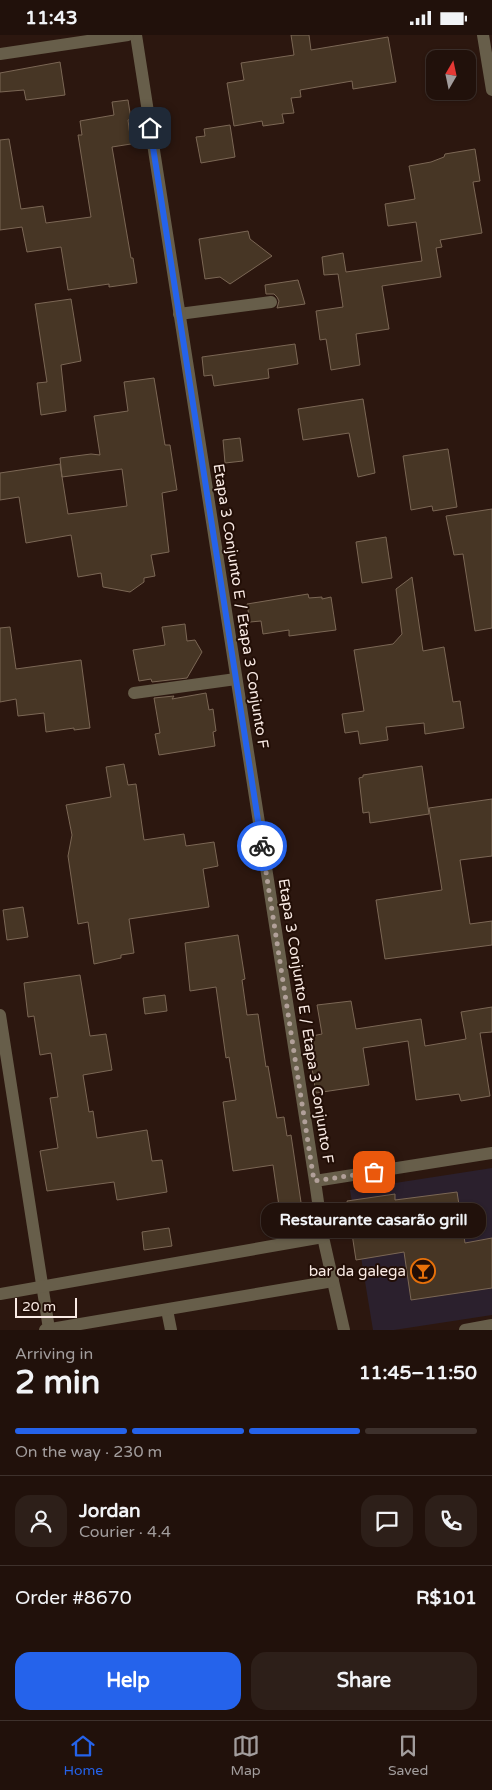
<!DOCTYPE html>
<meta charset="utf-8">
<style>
:root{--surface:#21110b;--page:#2d1f19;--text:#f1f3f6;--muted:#a29d9d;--line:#3e312c;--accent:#2563eb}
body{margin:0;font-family:"Varela Round",sans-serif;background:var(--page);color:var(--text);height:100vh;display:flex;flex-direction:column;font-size:19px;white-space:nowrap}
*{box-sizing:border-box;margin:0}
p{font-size:16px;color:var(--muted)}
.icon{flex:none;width:28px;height:28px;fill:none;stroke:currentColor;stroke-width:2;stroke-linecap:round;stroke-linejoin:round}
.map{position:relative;height:1295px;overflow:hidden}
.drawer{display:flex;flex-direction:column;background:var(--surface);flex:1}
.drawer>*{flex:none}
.needle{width:32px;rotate:9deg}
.buttons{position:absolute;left:426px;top:15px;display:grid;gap:10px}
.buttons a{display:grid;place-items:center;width:50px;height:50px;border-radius:10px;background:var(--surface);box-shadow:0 1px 4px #0004,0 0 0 1px var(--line);font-size:25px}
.scale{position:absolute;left:15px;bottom:12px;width:62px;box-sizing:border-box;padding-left:5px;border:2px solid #f9eae4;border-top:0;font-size:14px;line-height:18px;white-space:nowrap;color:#f9eae4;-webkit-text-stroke:4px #220e06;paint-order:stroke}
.pin{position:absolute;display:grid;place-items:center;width:42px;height:42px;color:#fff;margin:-21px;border-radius:10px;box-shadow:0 2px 8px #0006}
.courier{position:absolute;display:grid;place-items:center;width:50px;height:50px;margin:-25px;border:4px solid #2563eb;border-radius:50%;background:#fff;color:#222;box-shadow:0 1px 6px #0007}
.bubble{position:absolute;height:35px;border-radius:15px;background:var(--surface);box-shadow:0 1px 4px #0004,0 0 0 1px var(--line);font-size:16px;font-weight:700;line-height:35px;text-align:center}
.headline em{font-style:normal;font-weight:700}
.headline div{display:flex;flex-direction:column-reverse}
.headline{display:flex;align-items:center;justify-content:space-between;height:85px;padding:0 15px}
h1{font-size:32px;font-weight:700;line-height:38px}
.bar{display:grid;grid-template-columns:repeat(4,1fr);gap:8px 5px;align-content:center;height:60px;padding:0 15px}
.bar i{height:6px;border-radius:4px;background:var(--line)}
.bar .on{background:var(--accent)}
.bar p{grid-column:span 4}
.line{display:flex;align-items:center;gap:12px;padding:0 15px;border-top:1px solid var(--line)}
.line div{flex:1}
.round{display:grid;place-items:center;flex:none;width:52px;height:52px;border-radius:15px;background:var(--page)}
.primary-button{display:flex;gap:10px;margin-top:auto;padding:10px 15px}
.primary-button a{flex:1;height:58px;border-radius:15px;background:var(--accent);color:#fff;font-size:20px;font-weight:700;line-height:58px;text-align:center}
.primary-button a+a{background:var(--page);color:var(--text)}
.status{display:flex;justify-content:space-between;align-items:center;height:35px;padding:0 25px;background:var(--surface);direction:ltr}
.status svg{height:14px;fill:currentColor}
.dock{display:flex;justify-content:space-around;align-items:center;height:70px;border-top:1px solid var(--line);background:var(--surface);font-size:14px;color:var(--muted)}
.dock a{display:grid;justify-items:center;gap:2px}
.dock .on{color:var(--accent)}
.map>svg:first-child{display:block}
</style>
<div class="status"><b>11:43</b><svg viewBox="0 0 49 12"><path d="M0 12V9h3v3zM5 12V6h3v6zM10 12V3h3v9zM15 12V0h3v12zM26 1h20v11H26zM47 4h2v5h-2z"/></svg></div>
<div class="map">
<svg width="492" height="1295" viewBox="0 0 492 1295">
<rect width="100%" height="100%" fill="#2c170f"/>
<path fill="#2b202d" d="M492 1133V1280L394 1295H373L350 1155Z"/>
<g fill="#473625" stroke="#7b6755">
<path d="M291 0H309L311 15 388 2 396 47 353 54 352 46 300 55 301 62 291 63 294 78 282 79 284 88 263 91 262 86 234 91 227 48 244 45 241 28 294 20Z"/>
<path d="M60 27 65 60 26 65 24 55 0 57V38Z"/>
<path d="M128 65 131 84 128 85 131 109 112 112 131 223H133L137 248 109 252V249L68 255 61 212 27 217 22 192 0 195V105L9 104 21 174 43 171 46 188 91 182 78 100H82L80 86 114 80 112 67Z"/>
<path d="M230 90 235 122 201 128 196 102 205 101 204 94Z"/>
<path d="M475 114 480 146 473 147 482 198 440 205 442 212 436 213 441 242 382 251 389 294 356 299 360 330 331 335 326 304 320 305 316 276 343 272 338 239 324 240 322 222 343 218 346 237 422 226 416 187 388 191 385 169 415 164 409 131 431 127 444 122 445 119Z"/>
<path d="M248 196 250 204 272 221 230 249 220 242 205 244 199 204Z"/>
<path d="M298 245 305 269 277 273 279 266 277 262 274 259H266L265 250Z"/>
<path d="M71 264 81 326 61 330 66 376 41 380 37 348 47 347 35 269Z"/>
<path d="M295 309 298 329 268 334 269 343 214 351 212 340 204 341 202 322Z"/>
<path d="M154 343 165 410H170L177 455 162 458 169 517 151 520 155 541 144 543V547L130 557 103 552 101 538 78 542 71 500 26 508 19 462 0 465V438L60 429 68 479 127 471 122 434 62 442 60 423 91 419 100 420 94 381 128 376 124 347Z"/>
<path d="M363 364 375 438 358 442 349 398 303 405 298 374Z"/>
<path d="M240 403 243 426 225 428 223 405Z"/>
<path d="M448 414 457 472 433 476 432 471 411 475 403 421Z"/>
<path d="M492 474V593L475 596 463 519 454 520 446 481Z"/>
<path d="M386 502 392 543 362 548 356 507Z"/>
<path d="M412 542 423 616 444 612 453 667 460 666 464 693 425 699 424 688 386 692 388 705 360 709 358 696 345 698 342 679 364 676 354 615 393 609 402 599 396 554Z"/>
<path d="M308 559 309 563 322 562V564L331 562 336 595 289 601V595L263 599 261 586 250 587 247 569Z"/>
<path d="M185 589 187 606 195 605 202 617 187 643 152 647 151 644 139 646 133 615 165 610 162 592Z"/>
<path d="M10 592 16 634 81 625 90 693 74 695V693L46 697 44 678 18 681 16 664 0 667V593Z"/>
<path d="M206 658 209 675 213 674 216 696 213 697 215 711 159 720 155 699 160 698 154 663 174 661 172 664Z"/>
<path d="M124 729 128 750 136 749 144 805 184 799 186 811 214 807 218 831 203 834 209 872 129 884 134 918 121 920V923L94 929 88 887 78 889 68 821 72 800 66 770 111 762 106 732Z"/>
<path d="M422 731 429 779 370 788 369 777 363 778 359 743 363 742V740Z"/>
<path d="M492 764V821L460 825 470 889 492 886V910L385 924 376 865 442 855 429 773Z"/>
<path d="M23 872 28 902 7 905 3 875Z"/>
<path d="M238 900 245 944 242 945 247 980 258 979 266 1032 268 1031 277 1083 284 1082 287 1101 291 1100 302 1174 299 1183 281 1185 273 1130 233 1136 223 1067 236 1065 229 1022 226 1023 216 952 190 956 185 908Z"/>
<path d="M80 940 90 1001 106 999 112 1035 83 1040 89 1077 93 1076 97 1103 147 1095 152 1126 162 1125 167 1157 117 1165 114 1147 47 1156 40 1116 58 1113 50 1063 58 1062 51 1018 40 1020 34 981 28 982 24 948Z"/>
<path d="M165 960 167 976 145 979 143 963Z"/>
<path d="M351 966 356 994 421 984 425 1011 466 1004 461 977 492 972V997L480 998 490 1061 461 1066 459 1059 416 1065 408 1006 363 1013 369 1050 316 1058 307 1002 322 999 317 970Z"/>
<path d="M457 1157 465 1208 492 1203V1253L411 1265 404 1217 356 1225 347 1166 395 1159V1165Z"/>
<path d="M169 1193 172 1211 144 1215 142 1197Z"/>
</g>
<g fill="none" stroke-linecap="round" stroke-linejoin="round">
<g stroke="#675e4a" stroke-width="12">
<path d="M179 279 271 267"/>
<path d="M134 658 236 644"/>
</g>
<g stroke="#675e4a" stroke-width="12">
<path d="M136 0 315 1146"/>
<path d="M483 0 492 55"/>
<path d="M0 19 128 0"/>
<path d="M0 980 49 1294"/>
<path d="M167 1275 171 1295"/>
</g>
<g stroke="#675e4a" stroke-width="12">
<path d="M323 1202 344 1295"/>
<path d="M0 1259 323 1202 315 1146 492 1118"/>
<path d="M45 1295 333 1246"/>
<path d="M465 1295 492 1290"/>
</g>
</g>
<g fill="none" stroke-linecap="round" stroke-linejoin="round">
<path stroke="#b1a099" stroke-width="5" stroke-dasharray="0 9" d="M262 811 314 1146 374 1137"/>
<path stroke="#2563eb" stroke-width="6" d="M150 93 262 811"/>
</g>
<defs>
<symbol id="bar-ring" viewBox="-11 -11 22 22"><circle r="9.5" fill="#220e06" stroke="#e8710a" stroke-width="1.5"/><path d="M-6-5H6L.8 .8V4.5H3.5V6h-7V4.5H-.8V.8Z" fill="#e8710a"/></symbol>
</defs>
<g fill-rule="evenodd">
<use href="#bar-ring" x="409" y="1222" width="28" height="28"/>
</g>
<g text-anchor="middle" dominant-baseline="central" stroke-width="4" stroke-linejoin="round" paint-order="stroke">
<g font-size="15" fill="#f9eae4" stroke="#220e06">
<text transform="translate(241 571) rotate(81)">Etapa 3 Conjunto E / Etapa 3 Conjunto F</text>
<text transform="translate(306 986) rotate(81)">Etapa 3 Conjunto E / Etapa 3 Conjunto F</text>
</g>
<g font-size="15" fill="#f9eae4" stroke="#220e06" text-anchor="end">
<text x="406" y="1236">bar da galega</text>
</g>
</g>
</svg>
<div class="buttons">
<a><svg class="needle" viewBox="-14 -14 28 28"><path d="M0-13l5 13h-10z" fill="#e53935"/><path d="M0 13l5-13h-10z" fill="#a29d9d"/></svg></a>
</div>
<div class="scale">20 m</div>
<div class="pin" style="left:374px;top:1137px;background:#ea580c"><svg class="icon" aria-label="bag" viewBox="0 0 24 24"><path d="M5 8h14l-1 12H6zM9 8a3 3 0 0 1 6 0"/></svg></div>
<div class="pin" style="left:150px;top:93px;background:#1f2937"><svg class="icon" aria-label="home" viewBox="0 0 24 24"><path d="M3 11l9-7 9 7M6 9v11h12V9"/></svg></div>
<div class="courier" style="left:262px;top:811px"><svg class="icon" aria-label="bike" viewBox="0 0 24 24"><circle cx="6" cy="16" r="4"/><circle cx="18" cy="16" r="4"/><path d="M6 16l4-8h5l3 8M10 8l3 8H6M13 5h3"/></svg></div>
<div class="bubble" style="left:261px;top:1168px;width:225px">Restaurante casarão grill</div>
</div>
<section class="drawer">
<div class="headline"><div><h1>2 min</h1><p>Arriving in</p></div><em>11:45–11:50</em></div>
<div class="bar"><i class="on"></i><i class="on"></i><i class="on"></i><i></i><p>On the way · 230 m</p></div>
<div class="line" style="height:90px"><a class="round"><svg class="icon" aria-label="person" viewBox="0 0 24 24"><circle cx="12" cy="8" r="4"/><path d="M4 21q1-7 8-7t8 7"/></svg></a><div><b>Jordan</b><p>Courier · 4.4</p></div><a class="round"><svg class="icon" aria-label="chat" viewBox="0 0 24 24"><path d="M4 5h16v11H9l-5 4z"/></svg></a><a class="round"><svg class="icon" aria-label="phone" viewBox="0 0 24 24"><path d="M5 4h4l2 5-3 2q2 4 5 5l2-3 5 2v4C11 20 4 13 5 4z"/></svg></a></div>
<div class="line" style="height:65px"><div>Order #8670</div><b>R$101</b></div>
<div class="primary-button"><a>Help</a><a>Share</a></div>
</section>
<nav class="dock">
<a class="on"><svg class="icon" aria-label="home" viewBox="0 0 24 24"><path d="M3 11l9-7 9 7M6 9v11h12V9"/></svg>Home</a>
<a><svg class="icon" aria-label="map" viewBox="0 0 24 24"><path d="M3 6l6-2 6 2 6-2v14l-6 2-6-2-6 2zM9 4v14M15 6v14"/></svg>Map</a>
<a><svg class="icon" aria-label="saved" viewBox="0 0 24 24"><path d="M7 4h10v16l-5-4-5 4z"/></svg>Saved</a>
</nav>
